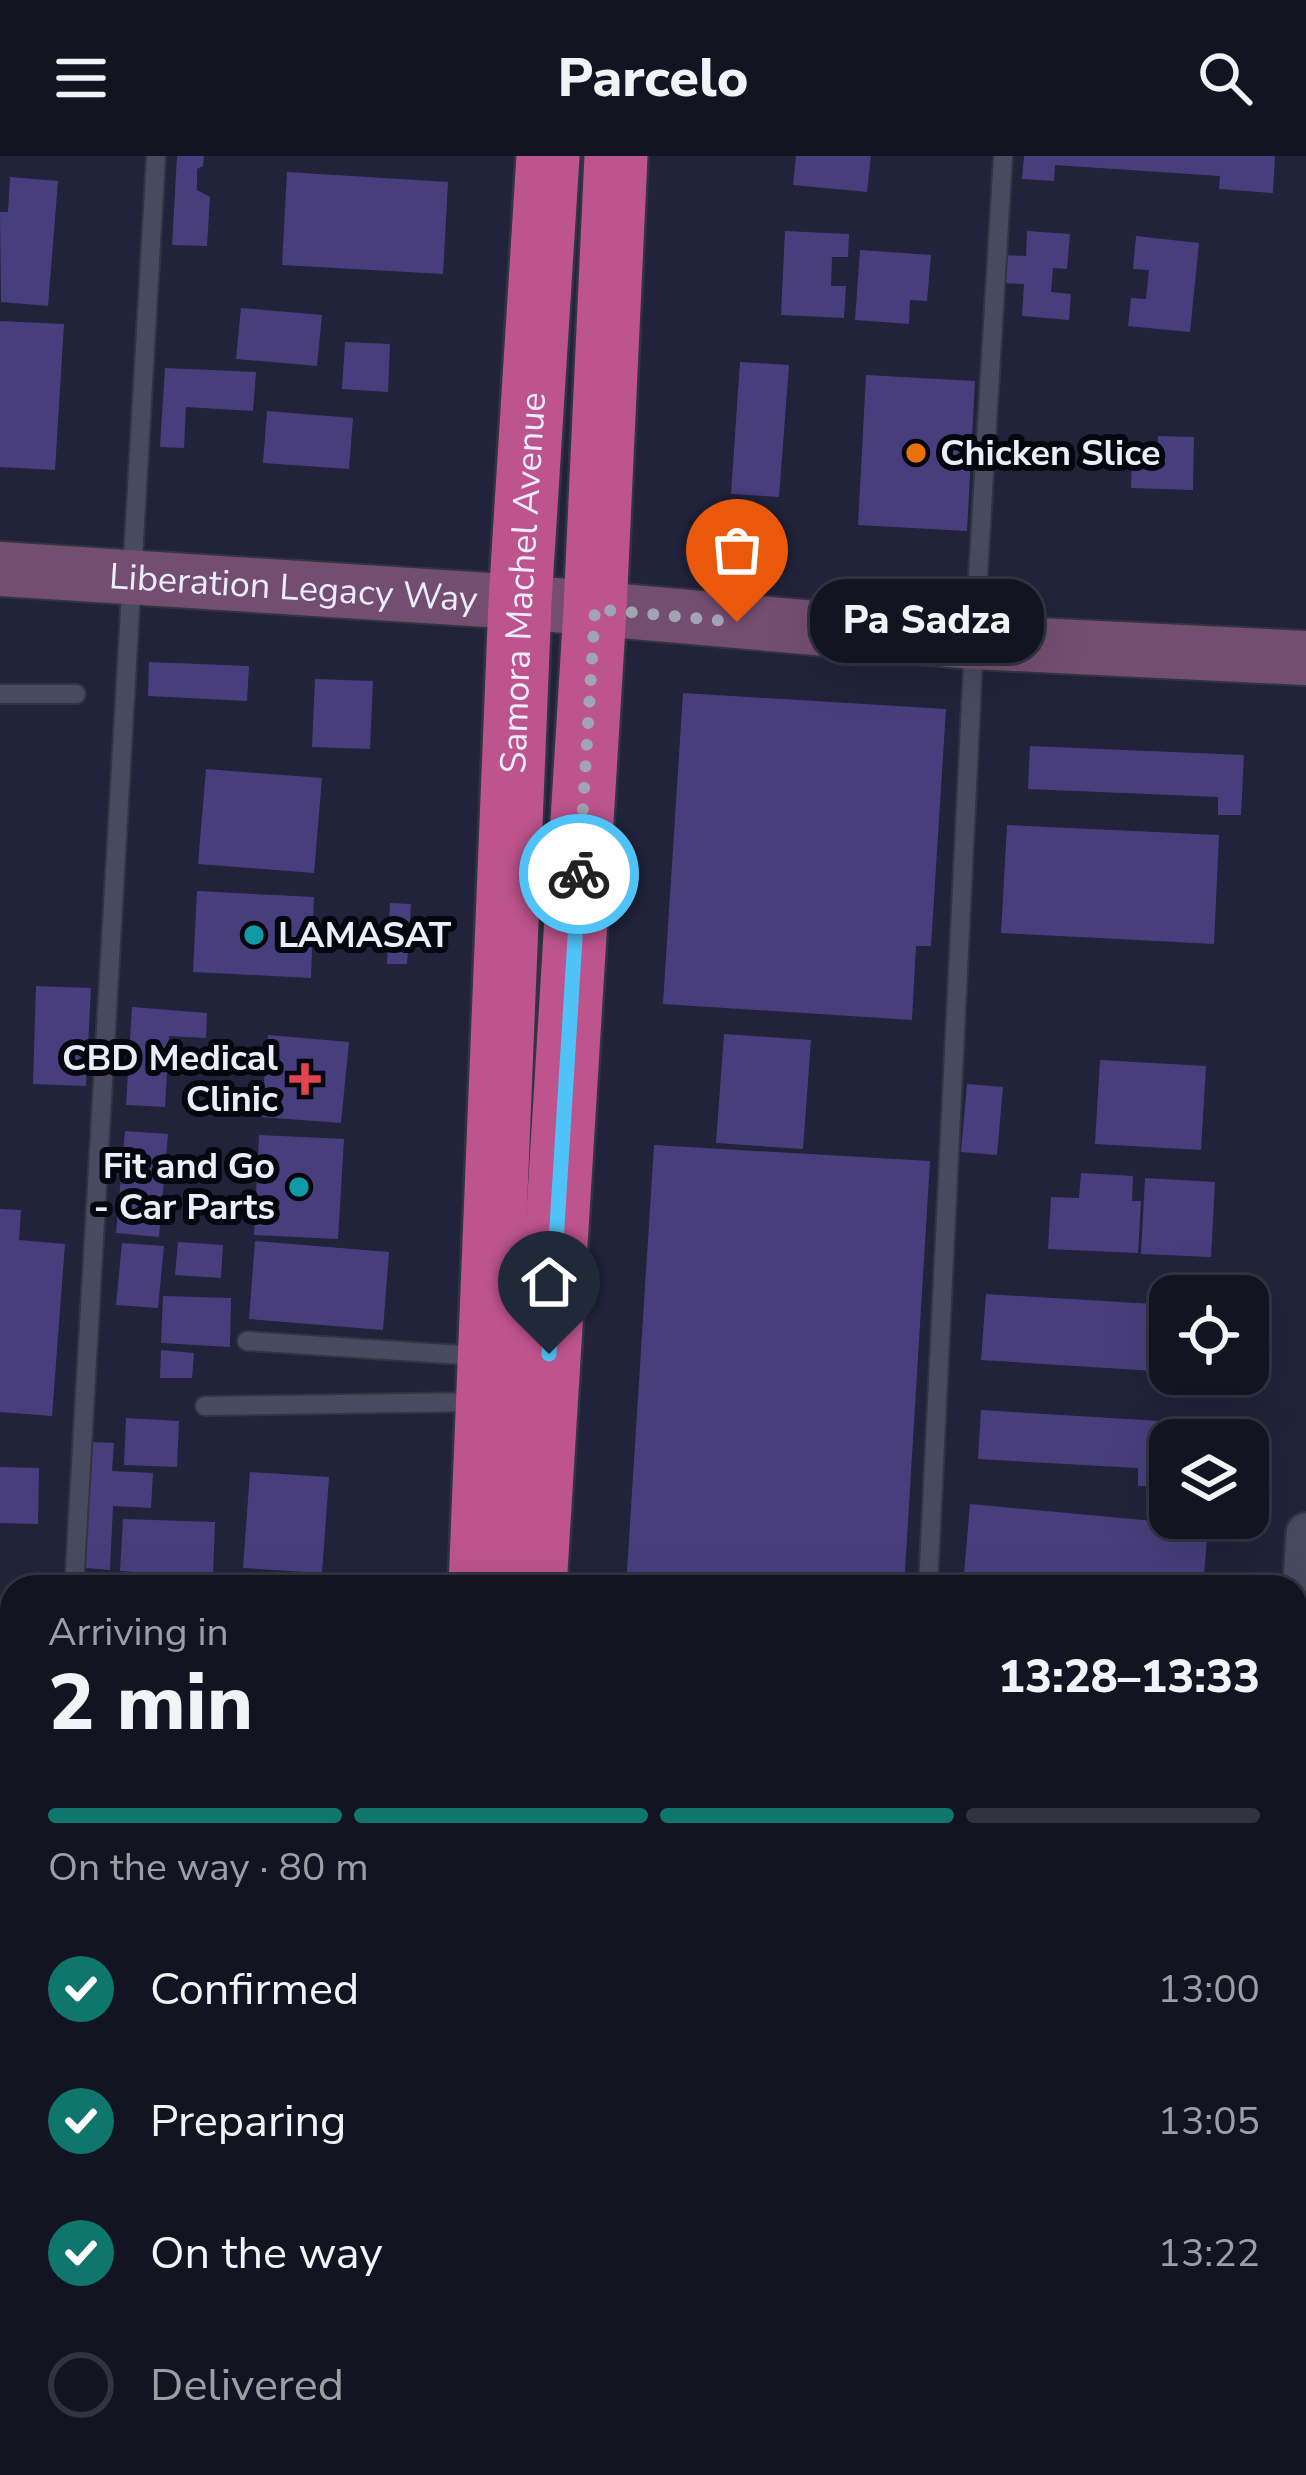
<!DOCTYPE html>
<meta charset="utf-8">
<style>
:root{--surface:#121421;--page:#1b1d2a;--text:#f1f3f6;--muted:#9c9ea5;--line:#31333f;--accent:#0f766e}
body{margin:0;font-family:"Nunito Sans",sans-serif;background:var(--page);color:var(--text);height:100vh;display:flex;flex-direction:column;font-size:45px;white-space:nowrap}
*{box-sizing:border-box;margin:0}
p{font-size:39px;color:var(--muted)}
.icon{flex:none;width:66px;height:66px;fill:none;stroke:currentColor;stroke-width:2;stroke-linecap:round;stroke-linejoin:round}
.map{position:relative;flex:1;overflow:hidden}
.drawer{position:absolute;left:0px;top:1419px;width:1308px;height:900px;display:flex;flex-direction:column;background:var(--surface);border-radius:36px 36px 0 0;box-shadow:0 12px 48px #0002,0 0 0 3px var(--line)}
.drawer>*{flex:none}
.tools{position:absolute;left:1149px;top:1119px;display:grid;gap:24px}
.tools a{display:grid;place-items:center;width:120px;height:120px;border-radius:24px;background:var(--surface);box-shadow:0 12px 48px #0002,0 0 0 3px var(--line);font-size:60px}
.pin{position:absolute;display:grid;place-items:center;width:102px;height:102px;color:#fff;margin:-123px -51px;border-radius:50% 50% 50% 0;rotate:-45deg;box-shadow:0 0 12px #0007}
.pin .icon{rotate:45deg}
.courier{position:absolute;display:grid;place-items:center;width:120px;height:120px;margin:-60px;border:9px solid #4fc3f7;border-radius:50%;background:#fff;color:#222;box-shadow:0 3px 15px #0007}
.bubble{position:absolute;height:84px;border-radius:36px;background:var(--surface);box-shadow:0 12px 48px #0002,0 0 0 3px var(--line);font-size:39px;font-weight:800;line-height:84px;text-align:center}
.overview em{font-style:normal;font-weight:800}
.overview div{display:flex;flex-direction:column-reverse}
.overview{display:flex;align-items:center;justify-content:space-between;height:204px;padding:0 48px}
h1{font-size:78px;font-weight:800;line-height:90px}
.bar{display:grid;grid-template-columns:repeat(4,1fr);gap:18px 12px;align-content:center;height:144px;padding:0 48px}
.bar i{height:15px;border-radius:9px;background:var(--line)}
.bar .active{background:var(--accent)}
.bar p{grid-column:span 4}
ol{padding:0 48px;list-style:none}
li{display:flex;align-items:center;gap:36px;height:132px}
li p{margin-inline-start:auto}
li .icon{padding:12px;border-radius:50%;background:var(--accent);color:#fff;stroke-width:4}
li:last-child{color:var(--muted)}
li i{width:66px;height:66px;border:6px solid var(--line);border-radius:50%}
header{display:flex;justify-content:space-between;align-items:center;height:156px;padding:0 48px;background:var(--surface);font-size:54px;font-weight:800}
.map>svg:first-child{display:block}
</style>
<header><svg class="icon" aria-label="menu" viewBox="0 0 24 24"><path d="M4 6h16M4 12h16M4 18h16"/></svg>Parcelo<svg class="icon" aria-label="search" viewBox="0 0 24 24"><circle cx="10" cy="10" r="6"/><path d="M15 15l6 6"/></svg></header>
<div class="map">
<svg width="1306" height="2319" viewBox="0 0 1306 2319">
<rect width="100%" height="100%" fill="#181b2c"/>
<path fill="#20233a" fill-rule="evenodd" d="M0 0H1306V2319H0ZM1170 1140H1248V1218H1170ZM1170 1284H1248V1362H1170ZM12 1431H1296V2307H12Z"/>
<g fill="#483e7d">
<path d="M177 0H204L203 10 197 13V34L210 41 207 90 172 89Z"/>
<path d="M796 0H871L867 36 793 29Z"/>
<path d="M1024 0H1275L1273 37 1219 33 1220 20 1055 9 1054 25 1022 23Z"/>
<path d="M287 16 448 26 443 118 282 109Z"/>
<path d="M10 21 58 25 48 150 1 146 0 56H8Z"/>
<path d="M785 75 849 78 848 101H832L831 130H846L844 162 781 159Z"/>
<path d="M1027 75 1070 78 1067 113 1053 112 1051 136 1071 138 1069 164 1022 160 1024 128 1002 127 1004 99 1026 100Z"/>
<path d="M1136 80 1199 87 1190 176 1128 170 1131 142 1146 143 1149 114 1133 113Z"/>
<path d="M860 94 931 99 927 145 910 144 909 168 855 164Z"/>
<path d="M241 152 322 159 317 210 236 203Z"/>
<path d="M0 165 64 168 55 314 0 311Z"/>
<path d="M345 186 390 188 388 236 342 233Z"/>
<path d="M740 206 789 209 779 341 731 338Z"/>
<path d="M165 212 256 216 253 255 186 251 184 292 160 291Z"/>
<path d="M866 219 975 225 967 375 858 369Z"/>
<path d="M267 255 353 262 349 313 263 307Z"/>
<path d="M1158 280 1194 281 1193 334 1131 332 1132 301 1158 302Z"/>
<path d="M149 506 249 510 247 545 148 540Z"/>
<path d="M315 523 373 525 370 593 312 591Z"/>
<path d="M683 537 946 553 931 790H916L912 864 663 848Z"/>
<path d="M1030 590 1244 599 1241 659H1218V641L1028 633Z"/>
<path d="M206 613 322 622 314 717 198 708Z"/>
<path d="M1007 669 1219 679 1214 788 1001 777Z"/>
<path d="M197 735 314 741 311 822 193 816Z"/>
<path d="M390 747 411 748 407 808H387Z"/>
<path d="M36 830 91 832 86 930 33 928Z"/>
<path d="M132 851 207 857 206 882 169 880 165 951 126 949Z"/>
<path d="M724 878 811 884 803 993 716 987Z"/>
<path d="M268 879 349 886 341 967 261 961Z"/>
<path d="M1100 904 1206 910 1201 994 1095 988Z"/>
<path d="M967 928 1003 931 997 999 961 996Z"/>
<path d="M125 975 168 978 159 1081 116 1077Z"/>
<path d="M259 979 344 983 338 1083 254 1079Z"/>
<path d="M654 989 930 1005 904 1431H626Z"/>
<path d="M1081 1017 1133 1020 1132 1045H1141L1138 1097 1048 1093 1051 1041 1079 1042Z"/>
<path d="M1145 1022 1215 1026 1211 1101 1141 1098Z"/>
<path d="M0 1053 21 1054 19 1084 65 1088 52 1260 0 1256Z"/>
<path d="M255 1085 389 1096 383 1174 249 1163Z"/>
<path d="M178 1086 223 1089 221 1122 175 1119Z"/>
<path d="M122 1087 164 1090 158 1152 116 1149Z"/>
<path d="M986 1138 1170 1149V1216L981 1204Z"/>
<path d="M163 1140 231 1142 230 1191 161 1187Z"/>
<path d="M161 1194 194 1197 192 1222H160Z"/>
<path d="M981 1254 1210 1268 1209 1284H1170V1332L1138 1330V1312L978 1303Z"/>
<path d="M126 1262 179 1265 177 1311 124 1309Z"/>
<path d="M92 1286 114 1287 112 1315 153 1317 151 1352 113 1350 110 1414 85 1412Z"/>
<path d="M0 1311 39 1312 38 1368 0 1367Z"/>
<path d="M250 1316 329 1321 322 1417 243 1412Z"/>
<path d="M970 1348 1208 1370 1203 1431H1108L964 1418Z"/>
<path d="M123 1363 215 1366 213 1421 120 1415Z"/>
<path d="M0 1551H12L9 1660H0Z"/>
<path d="M3 1708 12 1709V1778L0 1777Z"/>
<path d="M0 1889H12V1979L0 1978Z"/>
<path d="M3 2005H12V2077L0 2076Z"/>
<path d="M41 2307H195L194 2319H41Z"/>
<path d="M839 2307H1031L1030 2319H838Z"/>
</g>
<g fill="none" stroke-linecap="round" stroke-linejoin="round">
<defs>
<g id="service">
<path d="M0 538H76"/>
<path d="M247 1185 478 1200"/>
<path d="M205 1250 476 1246"/>
<path d="M74 1431 156 0"/>
<path d="M928 1431 974 486 1003 0"/>
<path d="M1296 2090 1306 2091"/>
<path d="M1296 2144 1306 2145"/>
<path d="M28 2319 29 2307"/>
<path d="M231 2319 232 2307"/>
</g>
<g id="minor">
<path d="M0 1480 12 1481"/>
<path d="M1296 1546 1306 1377"/>
<path d="M1249 2319 1250 2307"/>
</g>
<g id="secondary">
<path id="s1" d="M0 413 520 446 974 486 1306 502"/>
</g>
<g id="trunk">
<path id="s2" d="M480 1431 520 446 548 0"/>
<path d="M535 1431 595 453 616 0"/>
<path d="M425 2319 426 2307"/>
<path d="M492 2319 493 2307"/>
</g>
</defs>
<use href="#service" stroke="#333442" stroke-width="22"/>
<use href="#minor" stroke="#333442" stroke-width="44"/>
<use href="#secondary" stroke="#333442" stroke-width="58"/>
<use href="#trunk" stroke="#333442" stroke-width="68"/>
<use href="#service" stroke="#484b60" stroke-width="18"/>
<use href="#minor" stroke="#484b60" stroke-width="39"/>
<use href="#secondary" stroke="#744e71" stroke-width="54"/>
<use href="#trunk" stroke="#be548d" stroke-width="63"/>
</g>
<g fill="none" stroke-linecap="round" stroke-linejoin="round">
<path stroke="#a1a4b2" stroke-width="12" stroke-dasharray="0 21.6" d="M579 718 595 453 737 466"/>
<path stroke="#4fc3f7" stroke-width="15" d="M549 1198 579 718"/>
</g>
<circle fill="#e8710a" stroke="#06060e" stroke-width="4.5" cx="916" cy="297" r="12"/>
<g fill="#0f9aa8" stroke="#06060e" stroke-width="4.5">
<circle cx="254" cy="779" r="12"/>
<circle cx="299" cy="1031" r="12"/>
</g>
<path fill="#e0444e" stroke="#06060e" stroke-width="4.5" d="M299 905h12v12h12v12h-12v12h-12v-12h-12v-12h12z"/>
<g text-anchor="middle" dominant-baseline="central" stroke-width="12" stroke-linejoin="round" paint-order="stroke">
<g font-size="36" font-weight="bold" fill="#ebeefa" stroke="#06060e" text-anchor="start">
<text x="940" y="297">Chicken Slice</text>
<text x="278" y="779">LAMASAT</text>
<text x="278" y="902" text-anchor="end">CBD Medical<tspan x="278" dy="41">Clinic</tspan></text>
<text x="275" y="1010" text-anchor="end">Fit and Go<tspan x="275" dy="41">- Car Parts</tspan></text>
</g>
<g font-size="36" fill="#ebeefa" stroke="#06060e">
<text stroke="none"><textPath href="#s2" startOffset="1005">Samora Machel Avenue</textPath></text>
<text stroke="none"><textPath href="#s1" startOffset="294">Liberation Legacy Way</textPath></text>
</g>
</g>
</svg>
<div class="tools">
<a><svg class="icon" aria-label="locate" viewBox="0 0 24 24"><circle cx="12" cy="12" r="6"/><path d="M12 2v4M12 18v4M2 12h4M18 12h4"/></svg></a>
<a><svg class="icon" aria-label="layers" viewBox="0 0 24 24"><path d="M12 4l9 5-9 5-9-5zM3 14l9 5 9-5"/></svg></a>
</div>
<div class="pin" style="left:737px;top:466px;background:#ea580c"><svg class="icon" aria-label="bag" viewBox="0 0 24 24"><path d="M5 8h14l-1 12H6zM9 8a3 3 0 0 1 6 0"/></svg></div>
<div class="pin" style="left:549px;top:1198px;background:#1f2937"><svg class="icon" aria-label="home" viewBox="0 0 24 24"><path d="M3 11l9-7 9 7M6 9v11h12V9"/></svg></div>
<div class="courier" style="left:579px;top:718px"><svg class="icon" aria-label="bike" viewBox="0 0 24 24"><circle cx="6" cy="16" r="4"/><circle cx="18" cy="16" r="4"/><path d="M6 16l4-8h5l3 8M10 8l3 8H6M13 5h3"/></svg></div>
<div class="bubble" style="left:810px;top:423px;width:234px">Pa Sadza</div>
<section class="drawer">
<div class="overview"><div><h1>2 min</h1><p>Arriving in</p></div><em>13:28–13:33</em></div>
<div class="bar"><i class="active"></i><i class="active"></i><i class="active"></i><i></i><p>On the way · 80 m</p></div>
<ol>
<li><svg class="icon" aria-label="check" viewBox="0 0 24 24"><path d="M5 12l5 5 9-10"/></svg>Confirmed<p>13:00</p></li>
<li><svg class="icon" aria-label="check" viewBox="0 0 24 24"><path d="M5 12l5 5 9-10"/></svg>Preparing<p>13:05</p></li>
<li><svg class="icon" aria-label="check" viewBox="0 0 24 24"><path d="M5 12l5 5 9-10"/></svg>On the way<p>13:22</p></li>
<li><i></i>Delivered</li>
</ol>
</section>
</div>
